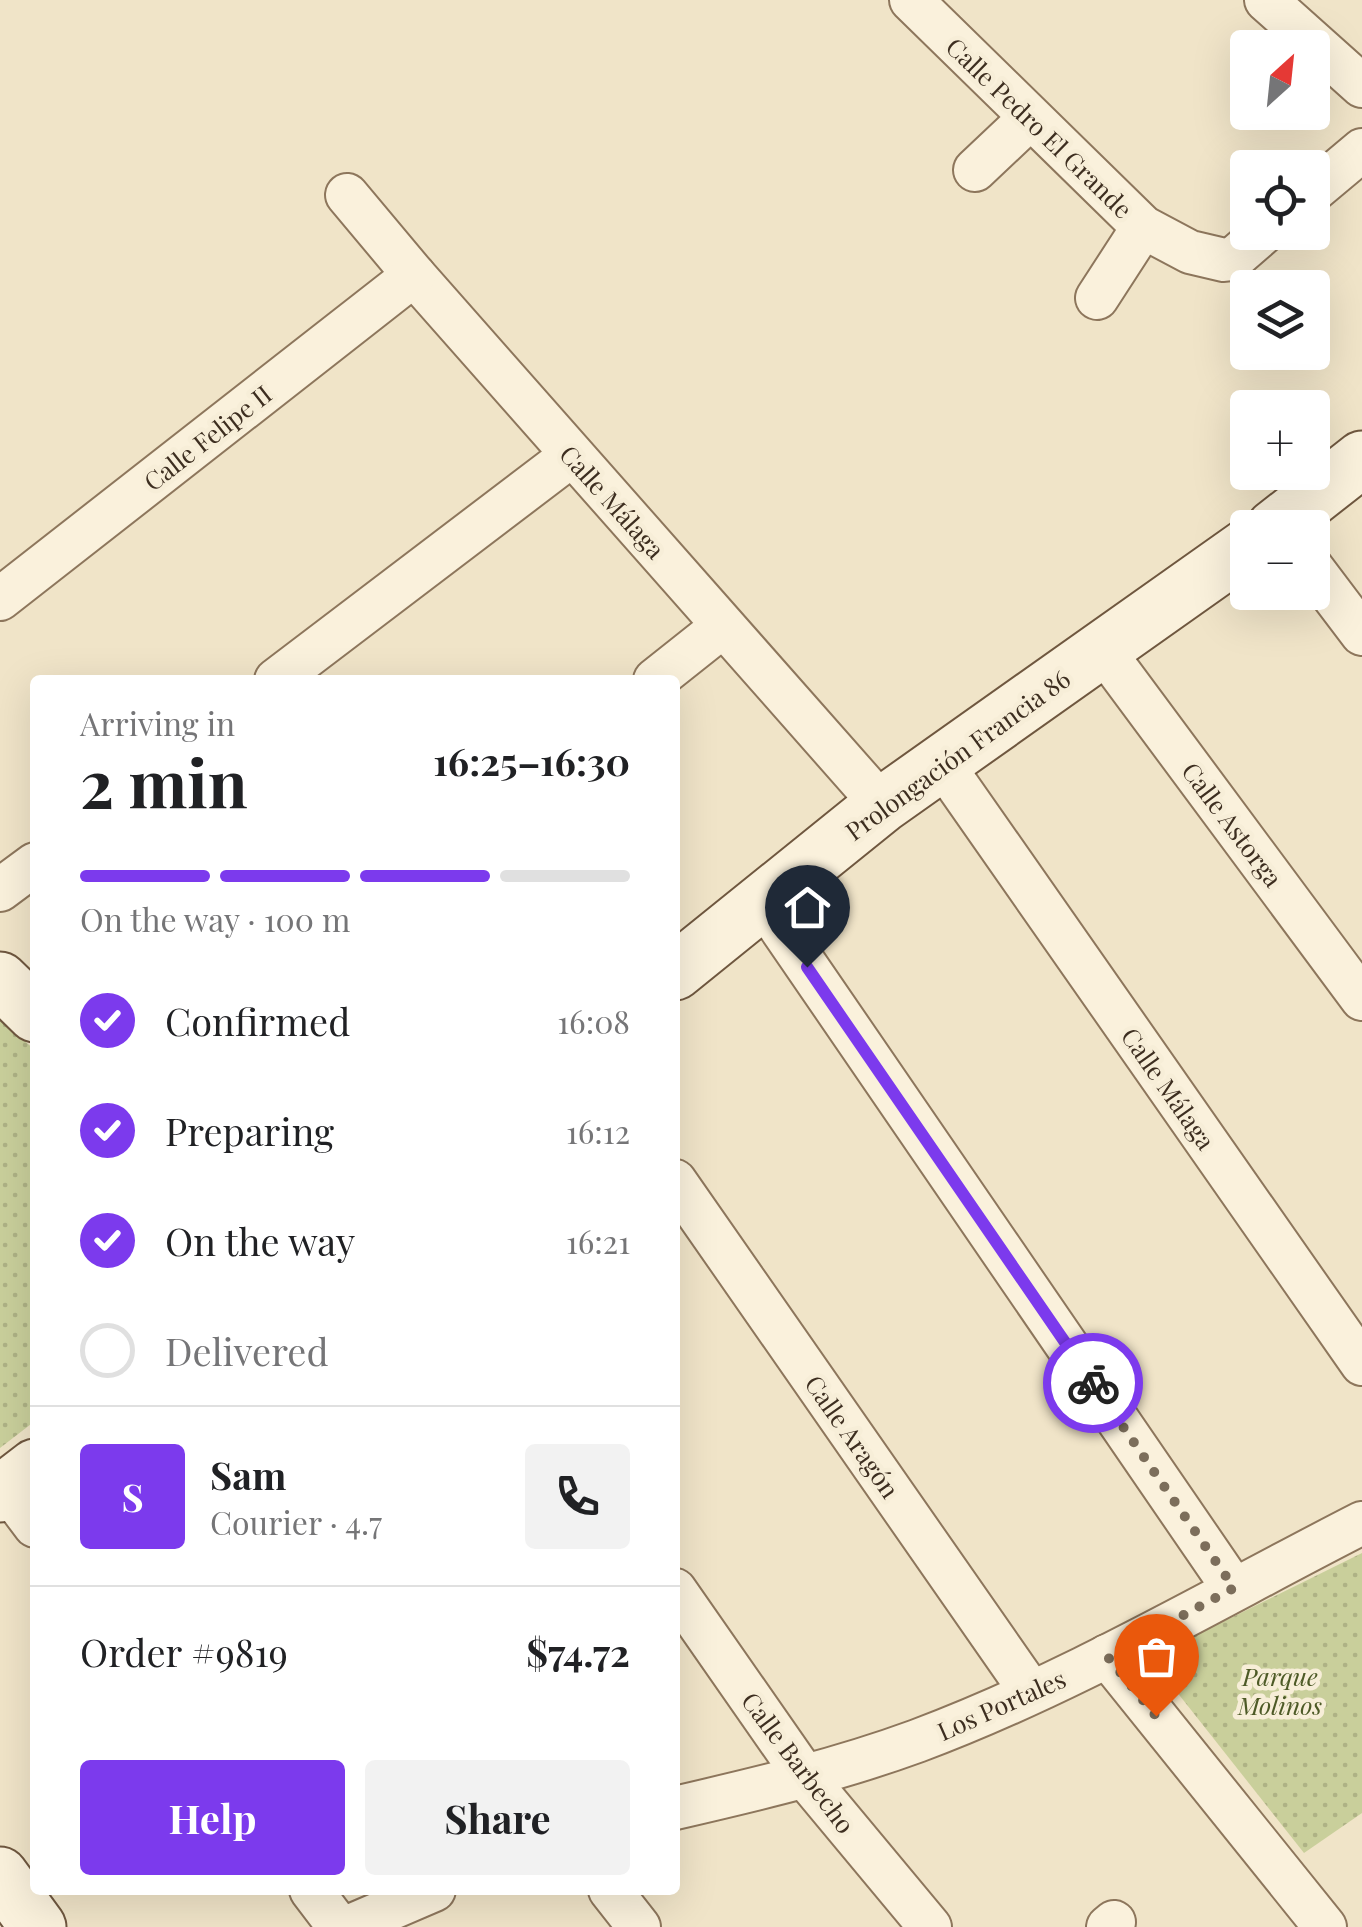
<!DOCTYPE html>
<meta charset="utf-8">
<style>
:root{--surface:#fff;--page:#f2f2f2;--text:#202124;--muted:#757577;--line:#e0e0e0;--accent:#7c3aed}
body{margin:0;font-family:"Playfair Display",serif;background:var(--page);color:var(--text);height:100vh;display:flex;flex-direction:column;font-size:38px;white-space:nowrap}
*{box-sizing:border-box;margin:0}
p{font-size:32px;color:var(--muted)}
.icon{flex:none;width:55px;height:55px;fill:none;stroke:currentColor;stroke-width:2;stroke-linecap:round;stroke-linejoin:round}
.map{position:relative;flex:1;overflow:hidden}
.details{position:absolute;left:30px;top:675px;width:650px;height:1220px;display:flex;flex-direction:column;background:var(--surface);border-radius:10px;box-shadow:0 10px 40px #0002}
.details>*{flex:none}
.needle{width:65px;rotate:27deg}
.tools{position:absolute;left:1230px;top:30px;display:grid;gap:20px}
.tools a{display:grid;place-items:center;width:100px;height:100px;border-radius:10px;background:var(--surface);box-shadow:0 10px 40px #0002;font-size:50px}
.pin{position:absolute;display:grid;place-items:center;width:85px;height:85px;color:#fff;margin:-102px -42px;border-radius:50% 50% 50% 0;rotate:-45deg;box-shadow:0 0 10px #0007}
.pin .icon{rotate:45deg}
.courier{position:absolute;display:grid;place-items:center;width:100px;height:100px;margin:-50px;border:8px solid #7c3aed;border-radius:50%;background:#fff;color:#222;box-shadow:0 2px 12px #0007}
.head em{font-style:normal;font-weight:700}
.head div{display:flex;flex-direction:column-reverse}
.head{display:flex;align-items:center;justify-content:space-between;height:170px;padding:0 50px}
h1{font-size:65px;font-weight:700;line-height:75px}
.bar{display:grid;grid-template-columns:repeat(4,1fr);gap:15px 10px;align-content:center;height:120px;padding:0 50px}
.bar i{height:12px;border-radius:8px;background:var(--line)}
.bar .active{background:var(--accent)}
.bar p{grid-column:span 4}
.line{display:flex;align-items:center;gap:25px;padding:0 50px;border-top:2px solid var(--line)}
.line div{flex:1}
.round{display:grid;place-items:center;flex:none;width:105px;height:105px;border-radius:10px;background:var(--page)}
ol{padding:0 50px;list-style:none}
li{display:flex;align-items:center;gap:30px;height:110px}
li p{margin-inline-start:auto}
li .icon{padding:10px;border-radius:50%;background:var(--accent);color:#fff;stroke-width:4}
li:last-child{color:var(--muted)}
li i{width:55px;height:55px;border:5px solid var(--line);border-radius:50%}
.primary-button{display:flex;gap:20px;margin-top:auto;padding:20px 50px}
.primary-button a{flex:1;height:115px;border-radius:10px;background:var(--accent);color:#fff;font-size:40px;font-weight:700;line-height:115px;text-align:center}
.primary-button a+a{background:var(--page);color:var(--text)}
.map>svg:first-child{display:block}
</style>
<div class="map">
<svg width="1362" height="1927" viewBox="0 0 1362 1927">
<defs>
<pattern id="green-dots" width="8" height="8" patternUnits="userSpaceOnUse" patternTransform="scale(2.5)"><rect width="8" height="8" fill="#c9cf9b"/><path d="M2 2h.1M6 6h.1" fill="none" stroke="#aeb285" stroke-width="1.8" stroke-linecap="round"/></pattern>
</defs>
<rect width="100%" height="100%" fill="#f0e4c8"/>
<g fill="url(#green-dots)">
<path d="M0 1020 35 1050V1421L0 1448Z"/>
<path d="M1362 1553V1813L1304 1853 1150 1658Z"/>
</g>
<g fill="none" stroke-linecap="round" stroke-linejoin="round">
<defs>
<g id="street">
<path d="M911 0 1143 227 1190 252 1224 260 1233 259 1264 232"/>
<path d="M1266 0 1362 86"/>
<path d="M975 170 1029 119"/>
<path d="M1312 192 1362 150"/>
<path d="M347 195 414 275 882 805"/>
<path d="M1097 298 1143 227"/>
<path d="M1312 568 1362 634"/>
<path d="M0 599 414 275"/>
<path d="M1103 650 1362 999"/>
<path d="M276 680 572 455"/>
<path d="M655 680 723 626"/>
<path d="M941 762 1362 1364"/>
<path d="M0 890 35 864"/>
<path d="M762 901 1233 1588"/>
<path d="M675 1181 1031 1692"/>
<path d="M7 1489 35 1526"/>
<path d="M675 1590 806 1778 930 1927"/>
<path d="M1107 1656 1325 1927"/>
<path d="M675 1808C757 1789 838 1770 917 1741 1072 1683 1215 1598 1362 1523"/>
<path d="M311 1890 339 1927"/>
<path d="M610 1890 639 1927"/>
<path d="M348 1927 434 1890"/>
<path d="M1108 1927 1114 1922"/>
</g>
<g id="secondary">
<path d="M1274 528 1362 459"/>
<path d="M675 972 882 805 1248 546"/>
<path d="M0 980 35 1014"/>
<path d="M0 1494 35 1467"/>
<path d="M0 1875 38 1927"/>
</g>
</defs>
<use href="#street" stroke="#8d765c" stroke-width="46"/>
<use href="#secondary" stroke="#6f573f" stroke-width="59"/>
<use href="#street" stroke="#faf1dc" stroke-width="42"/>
<use href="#secondary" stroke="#faf1dc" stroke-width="55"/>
</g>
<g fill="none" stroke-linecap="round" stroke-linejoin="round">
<path stroke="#7c6e5b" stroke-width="10" stroke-dasharray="0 18" d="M1093 1383 1234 1588 1107 1656 1156 1716"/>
<path stroke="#7c3aed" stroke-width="12" d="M807 967 1093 1383"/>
</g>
<g text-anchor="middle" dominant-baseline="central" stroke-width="9" stroke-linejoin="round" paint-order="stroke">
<g font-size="25" fill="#3d2e20" stroke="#f7eed8">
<text transform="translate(1040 127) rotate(44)">Calle Pedro El Grande</text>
<text transform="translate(207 437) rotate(-38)">Calle Felipe II</text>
<text transform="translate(613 501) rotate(48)">Calle Málaga</text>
<text transform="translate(957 754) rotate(-36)">Prolongación Francia 86</text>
<text transform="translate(1233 824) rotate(53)">Calle Astorga</text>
<text transform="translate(1169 1088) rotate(55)">Calle Málaga</text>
<text transform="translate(853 1436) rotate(55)">Calle Aragón</text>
<text transform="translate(1001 1704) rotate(-24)">Los Portales</text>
<text transform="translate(799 1762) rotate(53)">Calle Barbecho</text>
</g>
<g font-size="25" font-style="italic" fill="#4d5a26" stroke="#f7eed8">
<text x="1280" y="1675">Parque<tspan x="1280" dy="29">Molinos</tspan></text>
</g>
</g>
</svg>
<div class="tools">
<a><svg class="needle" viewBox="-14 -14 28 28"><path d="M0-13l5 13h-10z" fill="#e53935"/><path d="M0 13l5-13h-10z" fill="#757577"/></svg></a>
<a><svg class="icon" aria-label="locate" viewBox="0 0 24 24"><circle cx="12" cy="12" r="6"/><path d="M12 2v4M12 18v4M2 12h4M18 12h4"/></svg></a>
<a><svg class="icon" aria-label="layers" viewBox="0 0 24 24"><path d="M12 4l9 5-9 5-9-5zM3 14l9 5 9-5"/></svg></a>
<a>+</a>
<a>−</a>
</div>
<div class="pin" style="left:1156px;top:1716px;background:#ea580c"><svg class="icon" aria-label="bag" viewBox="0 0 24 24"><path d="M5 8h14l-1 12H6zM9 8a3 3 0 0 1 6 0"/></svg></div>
<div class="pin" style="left:807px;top:967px;background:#1f2937"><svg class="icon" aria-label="home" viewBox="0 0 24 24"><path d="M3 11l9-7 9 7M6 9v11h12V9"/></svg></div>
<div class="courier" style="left:1093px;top:1383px"><svg class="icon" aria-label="bike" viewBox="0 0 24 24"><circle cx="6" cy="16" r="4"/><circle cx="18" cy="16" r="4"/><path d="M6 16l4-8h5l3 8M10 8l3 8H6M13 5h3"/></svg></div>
<section class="details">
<div class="head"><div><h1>2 min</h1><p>Arriving in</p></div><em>16:25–16:30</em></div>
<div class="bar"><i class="active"></i><i class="active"></i><i class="active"></i><i></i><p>On the way · 100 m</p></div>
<ol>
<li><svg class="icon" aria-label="check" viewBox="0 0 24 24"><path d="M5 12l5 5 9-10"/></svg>Confirmed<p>16:08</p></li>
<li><svg class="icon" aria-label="check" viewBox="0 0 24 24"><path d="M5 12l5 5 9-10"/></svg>Preparing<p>16:12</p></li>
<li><svg class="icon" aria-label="check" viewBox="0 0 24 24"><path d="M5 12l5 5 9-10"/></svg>On the way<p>16:21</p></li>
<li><i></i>Delivered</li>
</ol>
<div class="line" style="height:180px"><b class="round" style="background:var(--accent);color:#fff">S</b><div><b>Sam</b><p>Courier · 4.7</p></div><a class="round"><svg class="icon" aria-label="phone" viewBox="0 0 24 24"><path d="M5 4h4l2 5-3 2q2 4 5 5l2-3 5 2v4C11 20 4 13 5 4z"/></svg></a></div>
<div class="line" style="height:130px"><div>Order #9819</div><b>$74.72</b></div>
<div class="primary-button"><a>Help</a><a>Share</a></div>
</section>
</div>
